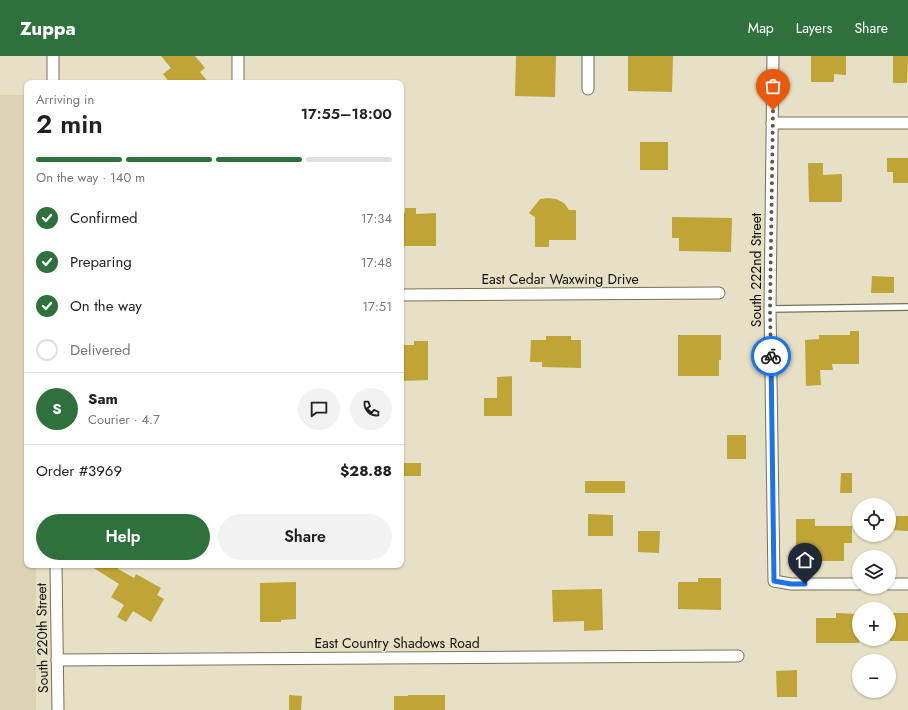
<!DOCTYPE html>
<meta charset="utf-8">
<style>
:root{--surface:#fff;--page:#f2f2f2;--text:#222;--muted:#767676;--line:#e0e0e0;--accent:#2e713c}
body{margin:0;font-family:Jost,sans-serif;background:var(--page);color:var(--text);height:100vh;display:flex;flex-direction:column;font-size:15px;white-space:nowrap}
*{box-sizing:border-box;margin:0}
p{font-size:13px;color:var(--muted)}
.icon{flex:none;width:22px;height:22px;fill:none;stroke:currentColor;stroke-width:2;stroke-linecap:round;stroke-linejoin:round}
.map{position:relative;flex:1;overflow:hidden}
.sheet{position:absolute;left:24px;top:24px;width:380px;height:488px;display:flex;flex-direction:column;background:var(--surface);border-radius:8px;box-shadow:0 1px 3px #0004}
.sheet>*{flex:none}
.controls{position:absolute;left:852px;top:442px;display:grid;gap:8px}
.controls a{display:grid;place-items:center;width:44px;height:44px;border-radius:50%;background:var(--surface);box-shadow:0 1px 3px #0004;font-size:20px}
.pin{position:absolute;display:grid;place-items:center;width:34px;height:34px;color:#fff;margin:-41px -17px;border-radius:50% 50% 50% 0;rotate:-45deg;box-shadow:0 0 4px #0007}
.pin .icon{rotate:45deg}
.courier{position:absolute;display:grid;place-items:center;width:40px;height:40px;margin:-20px;border:3px solid #1a73e8;border-radius:50%;background:#fff;color:#222;box-shadow:0 1px 5px #0007}
.headline em{font-style:normal;font-weight:600}
.headline div{display:flex;flex-direction:column-reverse}
.headline{display:flex;align-items:center;justify-content:space-between;height:68px;padding:0 12px}
h1{font-size:26px;font-weight:600;line-height:30px}
.bar{display:grid;grid-template-columns:repeat(4,1fr);gap:6px 4px;align-content:center;height:48px;padding:0 12px}
.bar i{height:5px;border-radius:3px;background:var(--line)}
.bar .on{background:var(--accent)}
.bar p{grid-column:span 4}
.line{display:flex;align-items:center;gap:10px;padding:0 12px;border-top:1px solid var(--line)}
.line div{flex:1}
.round{display:grid;place-items:center;flex:none;width:42px;height:42px;border-radius:21px;background:var(--page)}
ol{padding:0 12px;list-style:none}
li{display:flex;align-items:center;gap:12px;height:44px}
li p{margin-inline-start:auto}
li .icon{padding:4px;border-radius:50%;background:var(--accent);color:#fff;stroke-width:4}
li:last-child{color:var(--muted)}
li i{width:22px;height:22px;border:2px solid var(--line);border-radius:50%}
.button{display:flex;gap:8px;margin-top:auto;padding:8px 12px}
.button a{flex:1;height:46px;border-radius:24px;background:var(--accent);color:#fff;font-size:16px;font-weight:600;line-height:46px;text-align:center}
.button a+a{background:var(--page);color:var(--text)}
header{display:flex;align-items:center;gap:24px;box-sizing:border-box;height:56px;padding:0 20px;background:var(--accent);color:#fff}
header strong{font-size:19px}
nav{display:flex;gap:22px;margin-inline-start:auto;font-size:14px}
.map>svg:first-child{display:block}
</style>
<header>
<strong>Zuppa</strong>
<nav><a>Map</a><a>Layers</a><a>Share</a></nav>
</header>
<div class="map">
<svg width="908" height="654" viewBox="0 0 908 654">
<rect width="100%" height="100%" fill="#e6e0c6"/>
<path fill="#dbd3b2" d="M0 39H27V509H36V654H0Z"/>
<g fill="#bfa535">
<path d="M161 0H195L205 12 200 16 209 27H170L163 18 171 12Z"/>
<path d="M516 0H556L555 41 515 40Z"/>
<path d="M628 0H673L672 36 628 35Z"/>
<path d="M811 0H846V19L834 18V26H811Z"/>
<path d="M893 0H908L907 27H893Z"/>
<rect x="640" y="86" width="28" height="28"/>
<path d="M887 102H908V127H893V116H887Z"/>
<path d="M808 107H823V119L842 118V146H809Z"/>
<path d="M548 142 556 143 564 147 569 154H576V184H549V191H535V161L529 157 540 143Z"/>
<path d="M405 152H416V158L436 157V190H401V157H405Z"/>
<path d="M672 161 732 162 731 196 679 195V182H672Z"/>
<path d="M872 220 894 221V237H871Z"/>
<path d="M850 275H859V308H832L833 314H820L821 329 806 330 805 284 819 283V279H850Z"/>
<path d="M678 279H721V304H719V320H678Z"/>
<path d="M546 280H571V284H581V312L542 311V306H530L531 284H546Z"/>
<path d="M414 285H428V324L401 325V289H414Z"/>
<path d="M512 320V360H484V342H497V321Z"/>
<rect x="727" y="379" width="19" height="24"/>
<rect x="401" y="407" width="20" height="13"/>
<path d="M841 417H852V437H840Z"/>
<rect x="585" y="425" width="40" height="12"/>
<path d="M588 458 613 459V480H588Z"/>
<path d="M891 460H908V475L890 474Z"/>
<path d="M796 463H815V470H852V487H844V505H820V502H796Z"/>
<path d="M638 475H660L659 497 638 496Z"/>
<path d="M89 509H120L118 513 134 522 136 518 161 532 157 539 164 543 151 566 133 555 126 566 117 561 124 549 111 541 119 528Z"/>
<path d="M698 522H721V554L678 553V526H698Z"/>
<path d="M296 526V563L281 564V566H260V527Z"/>
<path d="M602 533 603 574 584 575V565L553 566 552 534Z"/>
<path d="M836 557 859 558V587H816V562H836Z"/>
<rect x="890" y="557" width="18" height="28"/>
<path d="M797 614V641H777L776 615Z"/>
<path d="M289 639 302 640 301 654H289Z"/>
<path d="M408 639H445V654H394V640H408Z"/>
</g>
<g fill="none" stroke-linecap="round" stroke-linejoin="round">
<defs>
<path id="service" d="M770 253 908 251"/>
<g id="minor">
<path d="M53 0V27"/>
<path d="M238 0V26"/>
<path d="M588 0V33"/>
<path d="M773 0 770 253 774 525 791 528H859"/>
<path d="M772 67H908"/>
<path d="M401 239 719 237"/>
<path d="M56 509 58 654"/>
<path d="M889 528H908"/>
<path d="M57 604 738 600"/>
</g>
</defs>
<use href="#service" stroke="#767159" stroke-width="8"/>
<use href="#minor" stroke="#767159" stroke-width="13"/>
<use href="#service" stroke="#fff" stroke-width="5.5"/>
<use href="#minor" stroke="#fff" stroke-width="11"/>
</g>
<g fill="none" stroke-linecap="round" stroke-linejoin="round">
<path stroke="#5c594a" stroke-width="4" stroke-dasharray="0 7.2" d="M771 300 770 253 773 54"/>
<path stroke="#1a73e8" stroke-width="5" d="M771 300 774 525 791 528H805"/>
</g>
<g text-anchor="middle" dominant-baseline="central" stroke-width="3" stroke-linejoin="round" paint-order="stroke">
<g font-size="14" fill="#121007" stroke="#e6e0c6">
<text transform="translate(756 214) rotate(-90)">South 222nd Street</text>
<text x="560" y="223">East Cedar Waxwing Drive</text>
<text transform="translate(42 582) rotate(-91)">South 220th Street</text>
<text x="397" y="587">East Country Shadows Road</text>
</g>
</g>
</svg>
<div class="controls">
<a><svg class="icon" aria-label="locate" viewBox="0 0 24 24"><circle cx="12" cy="12" r="6"/><path d="M12 2v4M12 18v4M2 12h4M18 12h4"/></svg></a>
<a><svg class="icon" aria-label="layers" viewBox="0 0 24 24"><path d="M12 4l9 5-9 5-9-5zM3 14l9 5 9-5"/></svg></a>
<a>+</a>
<a>−</a>
</div>
<div class="pin" style="left:773px;top:54px;background:#ea580c"><svg class="icon" aria-label="bag" viewBox="0 0 24 24"><path d="M5 8h14l-1 12H6zM9 8a3 3 0 0 1 6 0"/></svg></div>
<div class="pin" style="left:805px;top:528px;background:#1f2937"><svg class="icon" aria-label="home" viewBox="0 0 24 24"><path d="M3 11l9-7 9 7M6 9v11h12V9"/></svg></div>
<div class="courier" style="left:771px;top:300px"><svg class="icon" aria-label="bike" viewBox="0 0 24 24"><circle cx="6" cy="16" r="4"/><circle cx="18" cy="16" r="4"/><path d="M6 16l4-8h5l3 8M10 8l3 8H6M13 5h3"/></svg></div>
<section class="sheet">
<div class="headline"><div><h1>2 min</h1><p>Arriving in</p></div><em>17:55–18:00</em></div>
<div class="bar"><i class="on"></i><i class="on"></i><i class="on"></i><i></i><p>On the way · 140 m</p></div>
<ol>
<li><svg class="icon" aria-label="check" viewBox="0 0 24 24"><path d="M5 12l5 5 9-10"/></svg>Confirmed<p>17:34</p></li>
<li><svg class="icon" aria-label="check" viewBox="0 0 24 24"><path d="M5 12l5 5 9-10"/></svg>Preparing<p>17:48</p></li>
<li><svg class="icon" aria-label="check" viewBox="0 0 24 24"><path d="M5 12l5 5 9-10"/></svg>On the way<p>17:51</p></li>
<li><i></i>Delivered</li>
</ol>
<div class="line" style="height:72px"><b class="round" style="background:var(--accent);color:#fff">S</b><div><b>Sam</b><p>Courier · 4.7</p></div><a class="round"><svg class="icon" aria-label="chat" viewBox="0 0 24 24"><path d="M4 5h16v11H9l-5 4z"/></svg></a><a class="round"><svg class="icon" aria-label="phone" viewBox="0 0 24 24"><path d="M5 4h4l2 5-3 2q2 4 5 5l2-3 5 2v4C11 20 4 13 5 4z"/></svg></a></div>
<div class="line" style="height:52px"><div>Order #3969</div><b>$28.88</b></div>
<div class="button"><a>Help</a><a>Share</a></div>
</section>
</div>
